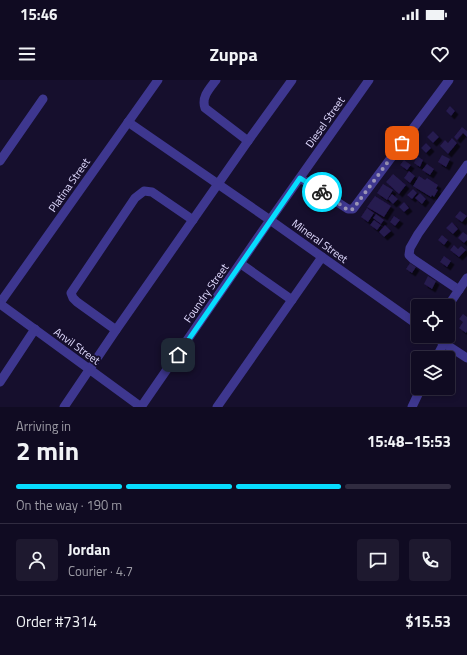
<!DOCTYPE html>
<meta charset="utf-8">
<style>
:root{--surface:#100b22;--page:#1e192f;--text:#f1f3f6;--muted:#9c9ba5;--line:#302b40;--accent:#07ddff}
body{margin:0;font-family:"Titillium Web",sans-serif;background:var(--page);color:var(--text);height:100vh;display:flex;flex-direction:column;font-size:15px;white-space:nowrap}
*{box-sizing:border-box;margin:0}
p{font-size:13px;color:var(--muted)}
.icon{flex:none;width:22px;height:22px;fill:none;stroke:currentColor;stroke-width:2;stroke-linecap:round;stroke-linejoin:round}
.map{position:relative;height:327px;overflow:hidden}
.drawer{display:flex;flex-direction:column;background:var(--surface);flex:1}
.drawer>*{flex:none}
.tools{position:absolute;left:411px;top:219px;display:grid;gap:8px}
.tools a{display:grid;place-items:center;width:44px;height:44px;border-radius:4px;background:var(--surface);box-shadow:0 2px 6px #0003,0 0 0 1px var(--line);font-size:20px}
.pin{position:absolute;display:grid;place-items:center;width:34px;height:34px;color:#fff;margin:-17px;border-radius:8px;box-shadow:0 2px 6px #0006}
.courier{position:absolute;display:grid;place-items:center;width:40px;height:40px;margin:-20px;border:3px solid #07ddff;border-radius:50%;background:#fff;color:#222;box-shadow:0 1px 5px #0007}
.summary em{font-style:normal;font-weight:700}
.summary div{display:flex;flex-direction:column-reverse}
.summary{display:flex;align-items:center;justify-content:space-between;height:68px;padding:0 16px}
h1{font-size:26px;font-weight:700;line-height:30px}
.bar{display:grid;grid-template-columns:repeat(4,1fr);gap:6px 4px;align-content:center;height:48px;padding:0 16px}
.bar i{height:5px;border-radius:3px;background:var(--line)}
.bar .on{background:var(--accent)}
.bar p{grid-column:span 4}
.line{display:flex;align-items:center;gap:10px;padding:0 16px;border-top:1px solid var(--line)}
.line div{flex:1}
.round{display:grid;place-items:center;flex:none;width:42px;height:42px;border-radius:4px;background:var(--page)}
.status{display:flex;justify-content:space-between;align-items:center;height:28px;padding:0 20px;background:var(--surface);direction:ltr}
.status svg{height:11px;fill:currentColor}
header{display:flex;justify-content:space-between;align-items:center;height:52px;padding:0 16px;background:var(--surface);font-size:18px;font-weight:700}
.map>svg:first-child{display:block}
</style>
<div class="status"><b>15:46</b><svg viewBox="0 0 49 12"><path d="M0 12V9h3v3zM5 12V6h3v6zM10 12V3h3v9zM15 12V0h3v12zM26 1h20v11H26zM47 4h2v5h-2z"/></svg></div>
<header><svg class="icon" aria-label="menu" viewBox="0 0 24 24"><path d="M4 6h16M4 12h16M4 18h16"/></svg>Zuppa<svg class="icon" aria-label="heart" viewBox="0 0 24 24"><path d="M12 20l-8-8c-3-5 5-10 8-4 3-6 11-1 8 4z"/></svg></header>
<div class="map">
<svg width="467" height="327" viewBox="0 0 467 327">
<defs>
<filter id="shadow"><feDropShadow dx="3.5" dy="3.5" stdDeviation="0" flood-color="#0009"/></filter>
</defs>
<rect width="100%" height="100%" fill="#160f2d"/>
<g fill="#271a4f" filter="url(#shadow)">
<path d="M450 26 455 31 451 36 446 31Z"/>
<path d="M462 47 467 51V57L463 53 457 60 454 57Z"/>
<path d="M433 51 439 57 433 63 427 57Z"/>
<path d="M452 58 457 63 448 74 440 66 445 60 448 63Z"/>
<path d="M426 63 431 68 426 73 421 68Z"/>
<path d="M442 75 450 79 446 87 438 82Z"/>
<path d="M417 76 423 80 420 87 414 83Z"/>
<path d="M404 80 411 85 407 90 400 85Z"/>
<path d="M427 84 434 89 430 95 422 90Z"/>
<path d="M409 91 415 96 410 103 404 98Z"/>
<path d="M393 94 406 105 399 114 386 102Z"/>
<path d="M419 96 425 100 427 98 438 105 436 109 438 110 434 117 432 115 431 117 413 106Z"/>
<path d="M383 104 393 110 387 120 377 113Z"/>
<path d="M413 109 417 113 412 119 407 115Z"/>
<path d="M420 113 426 119 422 124 415 118Z"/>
<path d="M392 114 398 119 393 124 388 119Z"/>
<path d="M375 116 391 126 384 137 367 127Z"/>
<path d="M404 122 409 128 404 132 399 127Z"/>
<path d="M367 128 374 133 368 142 361 137Z"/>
<path d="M460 131 467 136 462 142 455 137Z"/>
<path d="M376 134 384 140 381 144 373 138Z"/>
<path d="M394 136 400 140 395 146 390 142Z"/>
<path d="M374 140 381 145 377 150 370 145Z"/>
<path d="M452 142 458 149 453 154 446 148Z"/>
<path d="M385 145 391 151 384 157 379 152Z"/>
<path d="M463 152 467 155V160L464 163 458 158Z"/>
<path d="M442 155 448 160 444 165 438 160Z"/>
<path d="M454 165 458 169 461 166 466 170 459 177 450 170Z"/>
<path d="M444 176 451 181 447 187 440 182Z"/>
<path d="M410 183 416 187 412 193 406 189Z"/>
<path d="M428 196 436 201 432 209 424 204Z"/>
<path d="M463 234 467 237V251L466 253 459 248 463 242 459 239Z"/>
</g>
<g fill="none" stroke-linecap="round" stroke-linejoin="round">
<g stroke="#3e378f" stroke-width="9">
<path d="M216 0C210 8 201 17 205 28L248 61 292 0"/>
<path d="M128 42 270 140 418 245"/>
<path d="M0 81 43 19"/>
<path d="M300 98 348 129H353L449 0"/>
<path d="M241 184 292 220"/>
<path d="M459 210 413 179 409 175 410 168 418 154 467 85"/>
<path d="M0 223 158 0"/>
<path d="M0 224 141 327"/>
<path d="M448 226 467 198"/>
<path d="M116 250 77 222 73 218 71 213 135 118 144 111 152 112 193 140"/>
<path d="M433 256 467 278"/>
<path d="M436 278 444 263"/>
<path d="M0 302 35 249"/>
<path d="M64 327 116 250 248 61"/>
<path d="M141 327 270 140 369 0"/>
<path d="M217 327 322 177"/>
<path d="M412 327 421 308"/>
</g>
</g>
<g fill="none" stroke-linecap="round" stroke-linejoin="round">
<path stroke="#9a94b6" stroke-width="4" stroke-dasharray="0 7.2" d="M322 112 348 130 353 129 402 63"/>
<path stroke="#07ddff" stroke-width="5" d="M178 275 300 98 322 112"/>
</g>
<g text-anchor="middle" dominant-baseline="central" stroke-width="4" stroke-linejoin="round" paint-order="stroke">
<g font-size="11" fill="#e1dbff" stroke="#160f2d">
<text transform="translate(325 42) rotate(-55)">Diesel Street</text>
<text transform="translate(69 105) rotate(-55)">Platina Street</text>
<text transform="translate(320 161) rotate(36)">Mineral Street</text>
<text transform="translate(206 213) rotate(-55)">Foundry Street</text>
<text transform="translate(77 266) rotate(36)">Anvil Street</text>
</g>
</g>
</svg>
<div class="tools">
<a><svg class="icon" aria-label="locate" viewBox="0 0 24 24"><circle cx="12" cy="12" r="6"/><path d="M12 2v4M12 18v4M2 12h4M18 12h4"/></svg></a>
<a><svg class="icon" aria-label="layers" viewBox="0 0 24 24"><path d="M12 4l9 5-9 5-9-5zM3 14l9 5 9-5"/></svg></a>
</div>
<div class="pin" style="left:402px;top:63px;background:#ea580c"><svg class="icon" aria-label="bag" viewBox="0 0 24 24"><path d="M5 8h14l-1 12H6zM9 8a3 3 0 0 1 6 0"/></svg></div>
<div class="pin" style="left:178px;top:275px;background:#1f2937"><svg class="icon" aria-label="home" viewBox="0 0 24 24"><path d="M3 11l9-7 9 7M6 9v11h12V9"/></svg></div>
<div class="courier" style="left:322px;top:112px"><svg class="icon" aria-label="bike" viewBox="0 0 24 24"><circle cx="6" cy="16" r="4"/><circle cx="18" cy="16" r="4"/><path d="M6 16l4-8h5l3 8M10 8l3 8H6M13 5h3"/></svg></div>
</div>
<section class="drawer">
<div class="summary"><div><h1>2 min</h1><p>Arriving in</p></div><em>15:48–15:53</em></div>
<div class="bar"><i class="on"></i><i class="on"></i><i class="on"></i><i></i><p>On the way · 190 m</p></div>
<div class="line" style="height:72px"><a class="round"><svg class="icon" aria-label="person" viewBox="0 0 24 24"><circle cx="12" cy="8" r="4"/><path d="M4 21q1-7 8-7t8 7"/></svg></a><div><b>Jordan</b><p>Courier · 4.7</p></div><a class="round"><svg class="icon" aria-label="chat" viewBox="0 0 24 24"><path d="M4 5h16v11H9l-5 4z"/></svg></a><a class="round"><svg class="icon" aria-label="phone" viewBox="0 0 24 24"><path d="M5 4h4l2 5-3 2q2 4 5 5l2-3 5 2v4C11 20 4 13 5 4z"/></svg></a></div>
<div class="line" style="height:52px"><div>Order #7314</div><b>$15.53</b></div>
</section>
